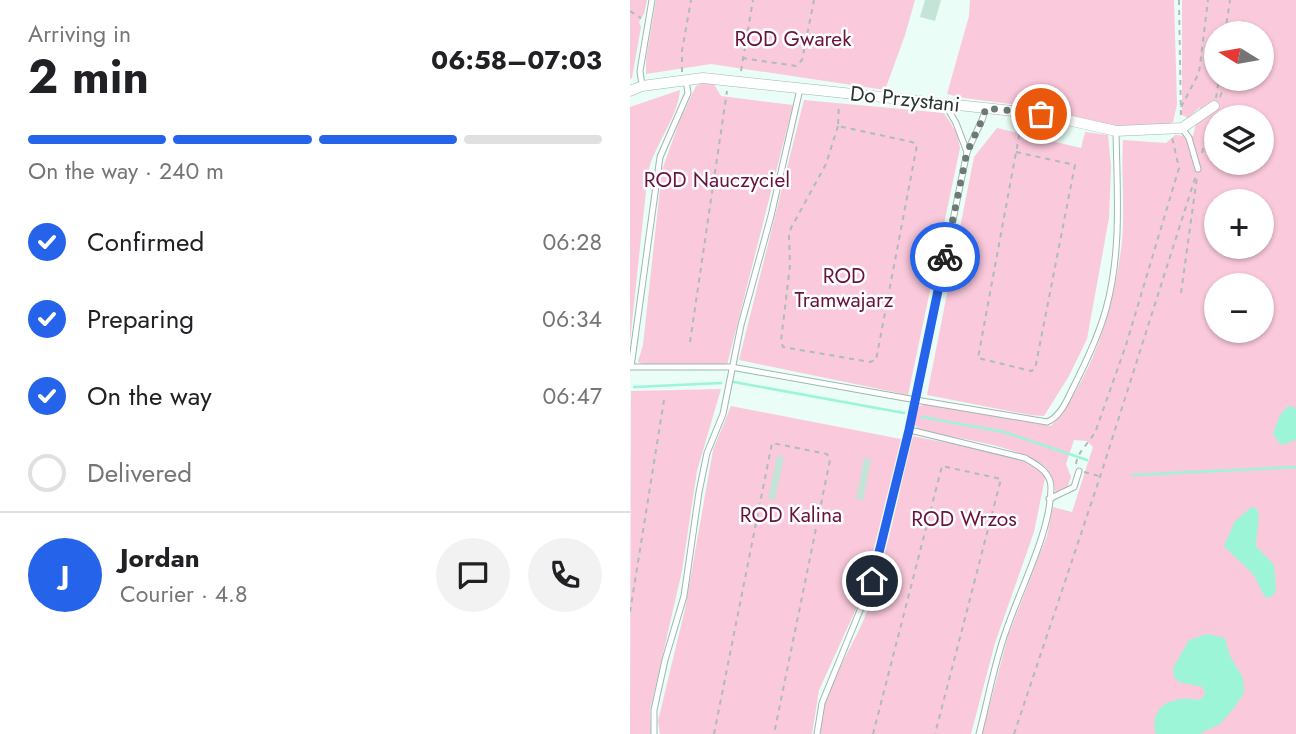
<!DOCTYPE html>
<meta charset="utf-8">
<style>
:root{--surface:#fff;--page:#f2f2f2;--text:#202124;--muted:#757577;--line:#e0e0e0;--accent:#2563eb}
body{margin:0;font-family:Jost,sans-serif;background:var(--page);color:var(--text);height:100vh;display:flex;flex-direction:column;font-size:26px;white-space:nowrap}
*{box-sizing:border-box;margin:0}
p{font-size:23px;color:var(--muted)}
.icon{flex:none;width:38px;height:38px;fill:none;stroke:currentColor;stroke-width:2;stroke-linecap:round;stroke-linejoin:round}
.map{position:relative;flex:1;overflow:hidden}
.side{display:flex;flex-direction:column;background:var(--surface);width:630px}
.side>*{flex:none}
.needle{width:46px;rotate:281deg}
.fabs{position:absolute;left:574px;top:21px;display:grid;gap:14px}
.fabs a{display:grid;place-items:center;width:70px;height:70px;border-radius:50%;background:var(--surface);box-shadow:0 2px 5px #0004;font-size:35px}
.pin{position:absolute;display:grid;place-items:center;width:60px;height:60px;color:#fff;margin:-30px;border:4px solid #fff;border-radius:50%;box-shadow:0 2px 7px #0007}
.courier{position:absolute;display:grid;place-items:center;width:70px;height:70px;margin:-35px;border:5px solid #2563eb;border-radius:50%;background:#fff;color:#222;box-shadow:0 2px 9px #0007}
.head em{font-style:normal;font-weight:700}
.head div{display:flex;flex-direction:column-reverse}
.head{display:flex;align-items:center;justify-content:space-between;height:119px;padding:0 28px}
h1{font-size:46px;font-weight:700;line-height:52px}
.bar{display:grid;grid-template-columns:repeat(4,1fr);gap:10px 7px;align-content:center;height:84px;padding:0 28px}
.bar i{height:9px;border-radius:5px;background:var(--line)}
.bar .active{background:var(--accent)}
.bar p{grid-column:span 4}
.line{display:flex;align-items:center;gap:18px;padding:0 28px;border-top:2px solid var(--line)}
.line div{flex:1}
.round{display:grid;place-items:center;flex:none;width:74px;height:74px;border-radius:37px;background:var(--page)}
ol{padding:0 28px;list-style:none}
li{display:flex;align-items:center;gap:21px;height:77px}
li p{margin-inline-start:auto}
li .icon{padding:7px;border-radius:50%;background:var(--accent);color:#fff;stroke-width:4}
li:last-child{color:var(--muted)}
li i{width:38px;height:38px;border:4px solid var(--line);border-radius:50%}
main{display:flex;flex:1;min-height:0}
.map>svg:first-child{display:block}
</style>
<main>
<section class="side">
<div class="head"><div><h1>2 min</h1><p>Arriving in</p></div><em>06:58–07:03</em></div>
<div class="bar"><i class="active"></i><i class="active"></i><i class="active"></i><i></i><p>On the way · 240 m</p></div>
<ol>
<li><svg class="icon" aria-label="check" viewBox="0 0 24 24"><path d="M5 12l5 5 9-10"/></svg>Confirmed<p>06:28</p></li>
<li><svg class="icon" aria-label="check" viewBox="0 0 24 24"><path d="M5 12l5 5 9-10"/></svg>Preparing<p>06:34</p></li>
<li><svg class="icon" aria-label="check" viewBox="0 0 24 24"><path d="M5 12l5 5 9-10"/></svg>On the way<p>06:47</p></li>
<li><i></i>Delivered</li>
</ol>
<div class="line" style="height:126px"><b class="round" style="background:var(--accent);color:#fff">J</b><div><b>Jordan</b><p>Courier · 4.8</p></div><a class="round"><svg class="icon" aria-label="chat" viewBox="0 0 24 24"><path d="M4 5h16v11H9l-5 4z"/></svg></a><a class="round"><svg class="icon" aria-label="phone" viewBox="0 0 24 24"><path d="M5 4h4l2 5-3 2q2 4 5 5l2-3 5 2v4C11 20 4 13 5 4z"/></svg></a></div>
</section>
<div class="map">
<svg width="666" height="734" viewBox="0 0 666 734">
<rect width="100%" height="100%" fill="#eafdf6"/>
<g fill="#fac9dc" fill-rule="evenodd">
<path d="M0 0H17L14 14 9 22 11 27 2 78 0 79Z"/>
<path d="M26 0H285L275 35 255 90 81 64 16 74V59Z"/>
<path d="M340 0H544L547 104 543 122 536 125 490 127 410 108 334 98 317 94 339 16Z"/>
<path d="M552 0H666V734H352L378 636 417 536 423 507 442 512 463 447 457 441 444 440 436 464 441 477 437 488 428 493 425 491C424 482 422 472 414 466 384 444 328 439 291 431L283 424 287 407 295 404 421 426C464 375 484 308 492 242 495 209 491 173 493 140L536 143 545 135 563 136 570 107 558 118 552 115ZM586 33H632V79H586ZM586 117H632V163H586ZM586 201H632V247H586ZM586 285H632V331H586Z"/>
<path d="M72 83 84 84 91 96 163 105 97 365H14L8 362 13 345 32 170 50 120 66 86Z"/>
<path d="M50 90C48 117 25 144 18 172L0 341V107Z"/>
<path d="M174 100 314 113 327 133 330 148 278 395 109 360Z"/>
<path d="M367 128 451 148 455 132 478 135 481 167 479 218 457 339 439 376 414 416 400 415 297 395 344 157Z"/>
<path d="M91 389 67 471 52 571 20 710 21 734H0L1 391Z"/>
<path d="M101 406 271 439 239 568 226 609 189 690 182 734H30L28 721 55 609 83 450Z"/>
<path d="M283 436C314 443 380 452 405 466 410 469 413 473 415 478L404 532 365 643 341 734H191C187 696 223 649 236 614 257 557 268 495 283 436Z"/>
</g>
<g fill="#9cf5d6">
<path d="M658 406 666 408V440L651 445 643 434 650 415Z"/>
<path d="M623 506 628 511C630 521 626 534 626 546L644 565 646 591 641 597 636 598C630 590 629 583 624 576 620 569 601 554 594 546L605 521Z"/>
<path d="M577 634 595 638 600 656 613 678 614 693 604 708 590 724 569 734H526C518 704 545 695 570 700L575 694 573 687 549 682 544 677 543 668 559 640Z"/>
</g>
<g fill="none" stroke-linecap="round" stroke-linejoin="round">
<g stroke="#9cf5d6" stroke-width="2.5">
<path d="M104 382 274 413"/>
<path d="M4 387 91 383"/>
<path d="M292 417 374 432 457 460"/>
<path d="M503 475 666 467"/>
</g>
</g>
<g fill="#c5e4d8">
<path d="M295 0H311L305 21 290 17Z"/>
<path d="M147 456 154 457 145 500 138 498Z"/>
<path d="M234 458 241 459 233 501 226 499Z"/>
</g>
<g fill="none" stroke-linecap="round" stroke-linejoin="round">
<defs>
<g id="service">
<path d="M56 80 58 93 30 157 1 367H101L286 400 337 152 326 123 315 104"/>
<path d="M12 86 10 71 22 0"/>
<path d="M552 128 559 138 568 169"/>
<path d="M337 152 352 120 356 108"/>
<path d="M280 430 395 458C407 465 421 472 421 488 421 531 390 589 376 631 364 664 358 700 349 734"/>
<path d="M419 499 444 487 449 471"/>
<path d="M24 734V710L35 660 54 596 69 492 77 453 93 414 111 325 141 216 170 89"/>
<path d="M187 734 192 703 242 581 286 400 417 422C432 416 438 397 445 384 457 360 469 335 476 309 492 251 487 191 486 131"/>
</g>
<path id="minor" d="M0 91 12 86 73 78 411 114 486 131 552 128 584 106"/>
</defs>
<use href="#service" stroke="#9bb9ae" stroke-width="7"/>
<use href="#minor" stroke="#9bb9ae" stroke-width="11"/>
<g stroke="#acbdb7" stroke-width="2" stroke-dasharray="5 5" stroke-linecap="butt">
<path d="M549 0 551 118"/>
<path d="M0 11 11 18"/>
<path d="M595 33 600 0"/>
<path d="M611 33 614 21"/>
<path d="M112 58 166 66 172 60 184 0"/>
<path d="M111 71 123 0"/>
<path d="M52 72V51L61 0"/>
<path d="M590 97 597 79"/>
<path d="M586 98 589 79"/>
<path d="M551 107 569 73 578 0"/>
<path d="M208 126 196 164 161 228 159 236 160 265 151 341 153 347 240 362 246 360 287 145 282 142 208 126 209 104"/>
<path d="M386 152 445 165 405 369 401 371 348 358 392 120"/>
<path d="M572 153 580 121"/>
<path d="M551 293 567 177"/>
<path d="M60 342 97 91"/>
<path d="M446 464C448 450 460 443 466 430L496 345 549 168 542 137"/>
<path d="M454 472 469 476"/>
<path d="M0 612 34 400"/>
<path d="M84 734 142 443 197 454 200 460 144 734"/>
<path d="M243 734 312 466 371 479 305 734"/>
<path d="M384 734 470 477 566 175"/>
</g>
<use href="#service" stroke="#fff" stroke-width="5"/>
<use href="#minor" stroke="#fff" stroke-width="10"/>
</g>
<g fill="none" stroke-linecap="round" stroke-linejoin="round">
<path stroke="#6c7a75" stroke-width="7" stroke-dasharray="0 12.6" d="M315 257 337 152 352 120 356 108 411 114"/>
<path stroke="#2563eb" stroke-width="9" d="M242 581 279 430 315 257"/>
</g>
<g text-anchor="middle" dominant-baseline="central" stroke-width="5" stroke-linejoin="round" paint-order="stroke">
<g font-size="21" fill="#69123f" stroke="#fff">
<text x="163" y="39">ROD Gwarek</text>
<text x="87" y="180">ROD Nauczyciel</text>
<text x="214" y="276">ROD<tspan x="214" dy="24">Tramwajarz</tspan></text>
<text x="161" y="515">ROD Kalina</text>
<text x="334" y="519">ROD Wrzos</text>
</g>
<g font-size="21" fill="#283430" stroke="#fff">
<text transform="translate(275 99) rotate(6)">Do Przystani</text>
</g>
</g>
</svg>
<div class="fabs">
<a><svg class="needle" viewBox="-14 -14 28 28"><path d="M0-13l5 13h-10z" fill="#e53935"/><path d="M0 13l5-13h-10z" fill="#757577"/></svg></a>
<a><svg class="icon" aria-label="layers" viewBox="0 0 24 24"><path d="M12 4l9 5-9 5-9-5zM3 14l9 5 9-5"/></svg></a>
<a>+</a>
<a>−</a>
</div>
<div class="pin" style="left:411px;top:114px;background:#ea580c"><svg class="icon" aria-label="bag" viewBox="0 0 24 24"><path d="M5 8h14l-1 12H6zM9 8a3 3 0 0 1 6 0"/></svg></div>
<div class="pin" style="left:242px;top:581px;background:#1f2937"><svg class="icon" aria-label="home" viewBox="0 0 24 24"><path d="M3 11l9-7 9 7M6 9v11h12V9"/></svg></div>
<div class="courier" style="left:315px;top:257px"><svg class="icon" aria-label="bike" viewBox="0 0 24 24"><circle cx="6" cy="16" r="4"/><circle cx="18" cy="16" r="4"/><path d="M6 16l4-8h5l3 8M10 8l3 8H6M13 5h3"/></svg></div>
</div>
</main>
